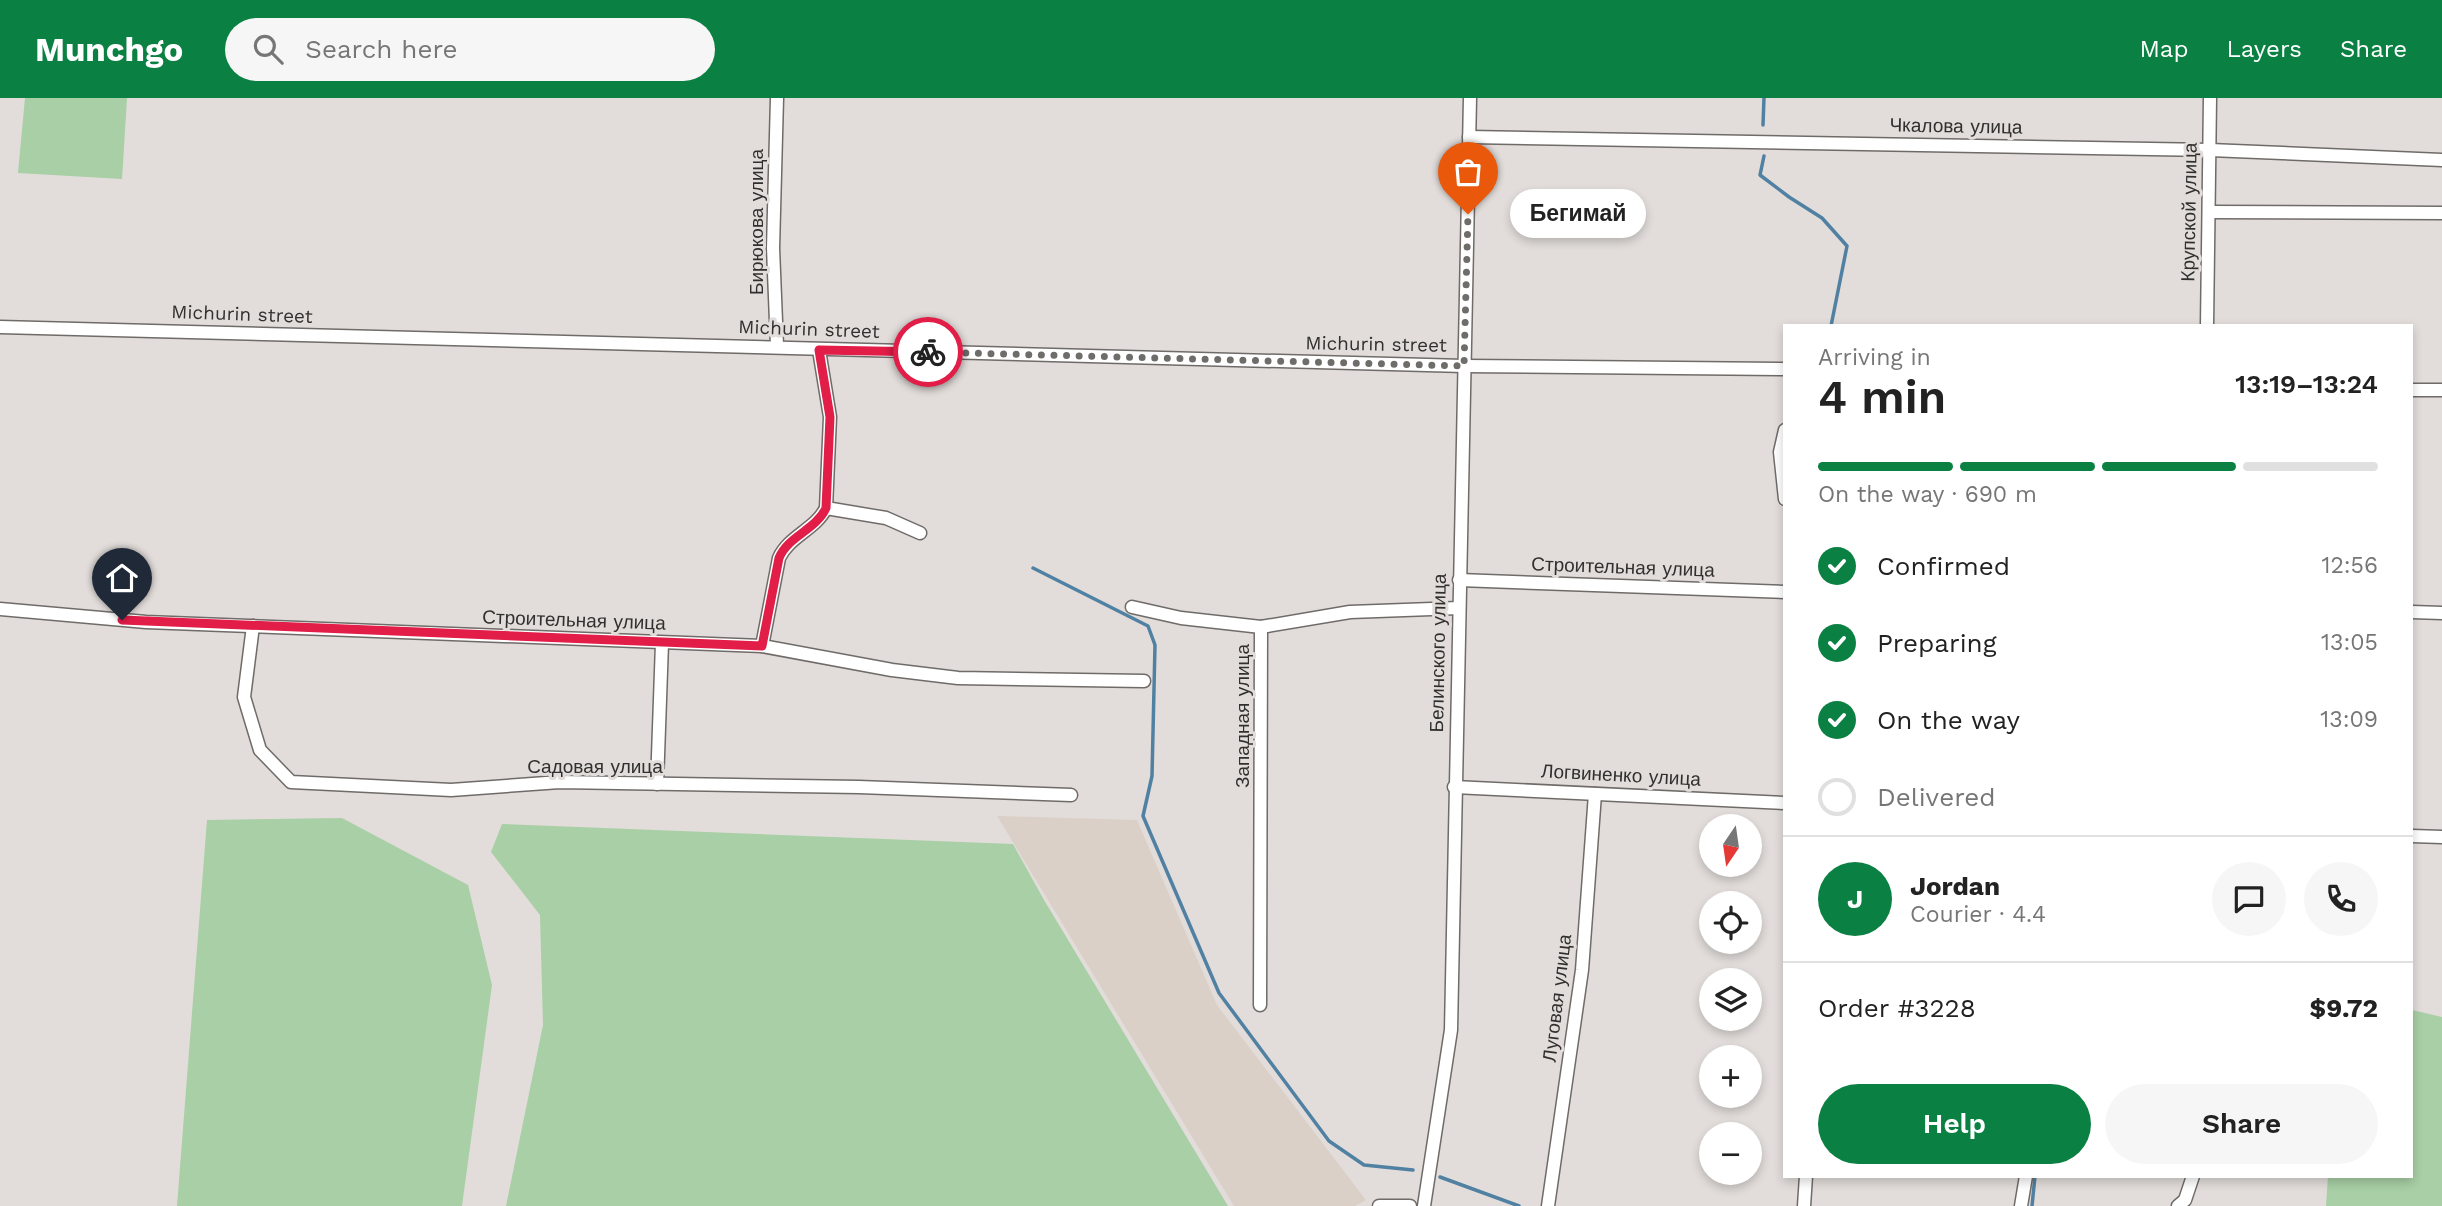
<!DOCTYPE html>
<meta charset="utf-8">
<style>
:root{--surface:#fff;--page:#f6f6f6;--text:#222;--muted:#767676;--line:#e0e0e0;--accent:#0b8043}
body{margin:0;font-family:"Work Sans",sans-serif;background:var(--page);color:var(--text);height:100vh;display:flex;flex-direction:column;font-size:26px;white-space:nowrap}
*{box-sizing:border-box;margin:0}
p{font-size:23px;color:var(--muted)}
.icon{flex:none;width:38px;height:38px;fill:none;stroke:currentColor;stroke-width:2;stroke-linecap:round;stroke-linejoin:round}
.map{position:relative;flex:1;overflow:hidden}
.sheet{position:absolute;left:1783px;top:226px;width:630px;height:854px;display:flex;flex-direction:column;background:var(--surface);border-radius:0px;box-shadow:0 4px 10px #0003}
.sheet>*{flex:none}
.needle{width:46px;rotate:193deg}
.fabs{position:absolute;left:1699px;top:716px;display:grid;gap:14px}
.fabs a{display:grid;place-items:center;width:63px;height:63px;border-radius:50%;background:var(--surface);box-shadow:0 4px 10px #0003;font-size:35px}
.pin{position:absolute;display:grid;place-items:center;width:60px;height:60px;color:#fff;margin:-72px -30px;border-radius:50% 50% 50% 0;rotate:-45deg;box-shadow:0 0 7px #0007}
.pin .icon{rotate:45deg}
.courier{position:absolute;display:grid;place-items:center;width:70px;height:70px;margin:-35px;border:5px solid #e11d48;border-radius:50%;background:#fff;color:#222;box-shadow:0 2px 9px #0007}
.bubble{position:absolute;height:49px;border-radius:24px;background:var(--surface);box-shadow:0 4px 10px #0003;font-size:23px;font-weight:600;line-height:49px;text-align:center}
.summary em{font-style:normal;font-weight:600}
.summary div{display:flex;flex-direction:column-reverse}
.summary{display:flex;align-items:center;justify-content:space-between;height:119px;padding:0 35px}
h1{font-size:46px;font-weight:600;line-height:52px}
.bar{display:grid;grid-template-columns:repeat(4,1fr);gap:10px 7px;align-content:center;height:84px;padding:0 35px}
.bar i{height:9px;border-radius:5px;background:var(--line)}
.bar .selected{background:var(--accent)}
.bar p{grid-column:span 4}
.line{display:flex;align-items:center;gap:18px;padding:0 35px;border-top:2px solid var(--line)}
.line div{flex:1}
.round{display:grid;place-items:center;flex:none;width:74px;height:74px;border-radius:37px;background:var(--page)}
ol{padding:0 35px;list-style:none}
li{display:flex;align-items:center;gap:21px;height:77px}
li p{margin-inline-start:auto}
li .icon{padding:7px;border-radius:50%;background:var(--accent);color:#fff;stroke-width:4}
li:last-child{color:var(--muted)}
li i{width:38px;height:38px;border:4px solid var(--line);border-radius:50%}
.cta{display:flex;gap:14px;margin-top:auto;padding:14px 35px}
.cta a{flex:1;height:80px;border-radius:42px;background:var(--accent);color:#fff;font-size:28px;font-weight:600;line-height:80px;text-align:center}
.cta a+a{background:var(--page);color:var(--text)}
header{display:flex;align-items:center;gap:42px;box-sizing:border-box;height:98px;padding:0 35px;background:var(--accent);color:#fff}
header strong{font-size:33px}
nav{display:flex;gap:38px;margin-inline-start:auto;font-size:24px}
.search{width:490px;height:63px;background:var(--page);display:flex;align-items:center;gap:18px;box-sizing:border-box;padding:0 24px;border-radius:38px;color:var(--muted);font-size:26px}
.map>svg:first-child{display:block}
</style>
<header>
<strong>Munchgo</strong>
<div class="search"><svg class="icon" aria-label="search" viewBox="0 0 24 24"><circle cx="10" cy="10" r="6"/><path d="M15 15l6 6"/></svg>Search here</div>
<nav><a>Map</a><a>Layers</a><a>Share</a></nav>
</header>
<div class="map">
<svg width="2442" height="1108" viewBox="0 0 2442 1108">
<rect width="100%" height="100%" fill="#e2ddda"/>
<path fill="#dbd0c7" d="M997 718 1137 722 1217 907 1366 1102 1355 1108H1234Z"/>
<g fill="#a8cfa5">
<path d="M25 0H127L122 81 18 75Z"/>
<path d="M342 720 468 787 492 887 462 1108H177L207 722Z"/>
<path d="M502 726 1013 746 1044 802 1228 1108H506L543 927 540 817 491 754Z"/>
<path d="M2412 912 2442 919V1108H2326L2328 1078H2412Z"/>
</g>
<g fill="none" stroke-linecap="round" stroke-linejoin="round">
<g stroke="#5181a2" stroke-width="3.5">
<path d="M1763 27 1764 0"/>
<path d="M1764 58 1760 77 1789 99 1822 120 1847 148 1831 228"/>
<path d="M1033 470 1148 528 1155 547 1152 678 1143 718 1219 895 1329 1043 1364 1067 1413 1072"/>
<path d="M1440 1079 1519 1108"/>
<path d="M2032 1108 2035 1078"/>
</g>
<defs>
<g id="minor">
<path d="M777 0 773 150 777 248"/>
<path d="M1469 39 2210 52 2442 62"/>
<path d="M2209 114 2442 115"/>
<path d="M2207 228 2210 0"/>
<path d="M0 229 1464 268 1785 271"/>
<path d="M2412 292H2442"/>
<path d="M1785 332 1780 354 1785 401"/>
<path d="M826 410 886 420 920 435"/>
<path d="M1459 482 1785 494"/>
<path d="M1132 509 1181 520 1261 529"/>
<path d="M0 511 146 524 762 548 892 572 958 580 1144 583"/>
<path d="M2412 514 2442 515"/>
<path d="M253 528 244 599 260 652 291 684 451 692 560 684 859 689 1071 697"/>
<path d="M762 548 779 460C789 438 816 431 826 410L830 319 819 252"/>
<path d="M657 686 662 545"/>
<path d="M1454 689 1785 705"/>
<path d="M2412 738 2442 739"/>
<path d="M1260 907 1261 529 1350 514 1459 510"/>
<path d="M1379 1108H1410"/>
<path d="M1424 1108 1451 932 1470 0"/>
<path d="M1548 1108 1582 872 1595 696"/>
<path d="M1804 1108 1806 1078"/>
<path d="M2021 1108 2026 1078"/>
<path d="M2178 1108 2185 1102 2193 1078"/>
</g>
</defs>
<use href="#minor" stroke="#6f6b68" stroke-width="15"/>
<use href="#minor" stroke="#fff" stroke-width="12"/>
</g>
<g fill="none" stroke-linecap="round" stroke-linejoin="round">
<path stroke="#6f6d6a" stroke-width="7" stroke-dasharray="0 12.6" d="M928 254 1464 268 1468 116"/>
<path stroke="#e11d48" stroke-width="9" d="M122 522 762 548 779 460C788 438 816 432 826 410L830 319 819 252 928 254"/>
</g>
<g text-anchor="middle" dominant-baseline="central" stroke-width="6" stroke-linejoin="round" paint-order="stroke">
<g font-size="19" fill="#31302e" stroke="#e2ddda">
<text transform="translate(1956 28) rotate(1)">Чкалова улица</text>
<text transform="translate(2189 114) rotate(-89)">Крупской улица</text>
<text transform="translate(756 124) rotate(-90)">Бирюкова улица</text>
<text transform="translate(242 216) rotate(2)">Michurin street</text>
<text transform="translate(809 231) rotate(2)">Michurin street</text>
<text transform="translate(1376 246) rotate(1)">Michurin street</text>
<text transform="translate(1623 469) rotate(2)">Строительная улица</text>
<text transform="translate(574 522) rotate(2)">Строительная улица</text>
<text transform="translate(1438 555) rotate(-89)">Белинского улица</text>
<text transform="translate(1242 618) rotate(-90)">Западная улица</text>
<text x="595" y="668">Садовая улица</text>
<text transform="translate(1621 677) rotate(3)">Логвиненко улица</text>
<text transform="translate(1557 900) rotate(-83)">Луговая улица</text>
</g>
</g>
</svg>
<div class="fabs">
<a><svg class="needle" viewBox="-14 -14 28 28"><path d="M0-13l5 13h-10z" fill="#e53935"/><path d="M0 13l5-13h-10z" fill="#767676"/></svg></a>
<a><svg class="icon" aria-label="locate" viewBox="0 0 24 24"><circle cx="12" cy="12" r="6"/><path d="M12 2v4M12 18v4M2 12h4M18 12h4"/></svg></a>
<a><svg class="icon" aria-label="layers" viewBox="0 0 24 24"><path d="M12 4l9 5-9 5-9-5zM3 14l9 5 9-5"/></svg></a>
<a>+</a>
<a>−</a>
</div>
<div class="pin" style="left:1468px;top:116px;background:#ea580c"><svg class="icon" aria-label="bag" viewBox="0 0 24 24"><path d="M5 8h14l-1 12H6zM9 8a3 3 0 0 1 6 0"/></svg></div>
<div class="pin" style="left:122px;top:522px;background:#1f2937"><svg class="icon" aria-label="home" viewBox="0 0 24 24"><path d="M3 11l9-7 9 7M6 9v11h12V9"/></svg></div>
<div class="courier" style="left:928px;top:254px"><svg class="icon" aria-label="bike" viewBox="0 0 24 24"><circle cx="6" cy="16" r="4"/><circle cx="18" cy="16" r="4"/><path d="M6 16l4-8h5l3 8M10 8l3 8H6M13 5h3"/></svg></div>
<div class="bubble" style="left:1510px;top:91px;width:136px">Бегимай</div>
<section class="sheet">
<div class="summary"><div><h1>4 min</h1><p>Arriving in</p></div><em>13:19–13:24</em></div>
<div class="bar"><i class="selected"></i><i class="selected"></i><i class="selected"></i><i></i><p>On the way · 690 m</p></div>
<ol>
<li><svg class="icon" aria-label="check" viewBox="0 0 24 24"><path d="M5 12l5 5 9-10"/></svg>Confirmed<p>12:56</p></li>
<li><svg class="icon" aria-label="check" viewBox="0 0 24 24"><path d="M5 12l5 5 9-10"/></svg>Preparing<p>13:05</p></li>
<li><svg class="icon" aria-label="check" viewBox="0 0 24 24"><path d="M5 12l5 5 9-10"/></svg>On the way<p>13:09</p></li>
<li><i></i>Delivered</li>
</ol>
<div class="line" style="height:126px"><b class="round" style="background:var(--accent);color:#fff">J</b><div><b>Jordan</b><p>Courier · 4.4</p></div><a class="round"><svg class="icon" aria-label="chat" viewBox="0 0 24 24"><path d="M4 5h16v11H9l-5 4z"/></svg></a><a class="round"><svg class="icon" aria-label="phone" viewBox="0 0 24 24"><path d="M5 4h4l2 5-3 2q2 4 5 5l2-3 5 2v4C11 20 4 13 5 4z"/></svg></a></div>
<div class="line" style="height:91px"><div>Order #3228</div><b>$9.72</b></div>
<div class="cta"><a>Help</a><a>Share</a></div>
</section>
</div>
